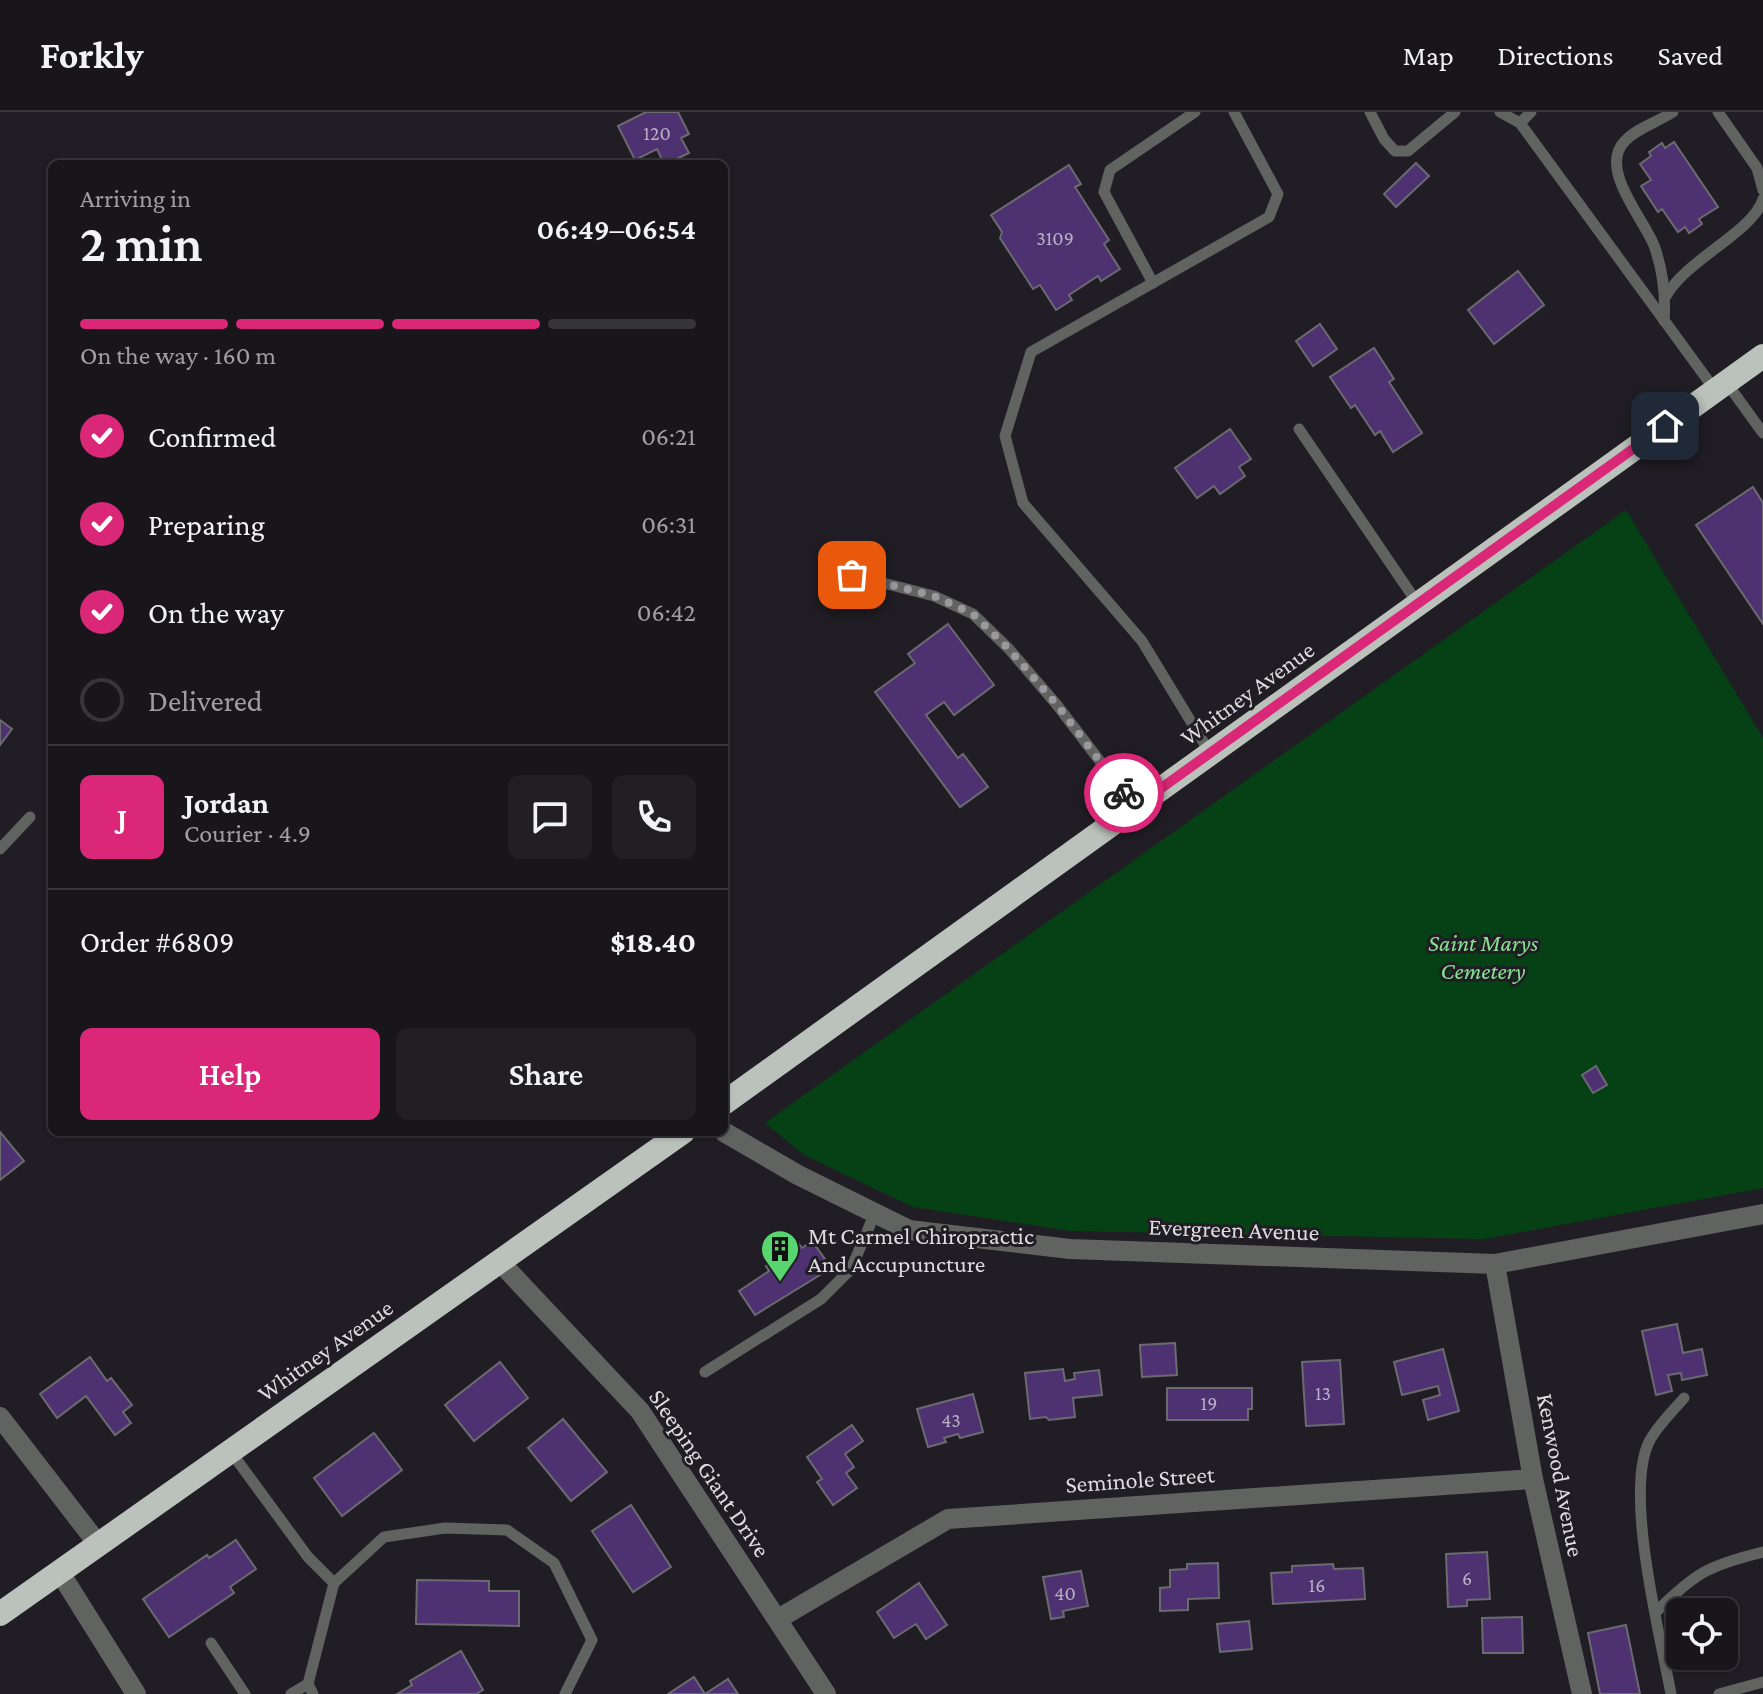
<!DOCTYPE html>
<meta charset="utf-8">
<style>
:root{--surface:#18161b;--page:#211f24;--text:#f1f3f6;--muted:#9f9fa3;--line:#36353a;--accent:#db2777}
body{margin:0;font-family:"Crimson Pro",serif;background:var(--page);color:var(--text);height:100vh;display:flex;flex-direction:column;font-size:30px;white-space:nowrap}
*{box-sizing:border-box;margin:0}
p{font-size:26px;color:var(--muted)}
.icon{flex:none;width:44px;height:44px;fill:none;stroke:currentColor;stroke-width:2;stroke-linecap:round;stroke-linejoin:round}
.map{position:relative;flex:1;overflow:hidden}
.panel{position:absolute;left:48px;top:48px;width:680px;height:976px;display:flex;flex-direction:column;background:var(--surface);border-radius:12px;box-shadow:0 2px 6px #0004,0 0 0 2px var(--line)}
.panel>*{flex:none}
.tools{position:absolute;left:1666px;top:1486px;display:grid;gap:16px}
.tools a{display:grid;place-items:center;width:72px;height:72px;border-radius:12px;background:var(--surface);box-shadow:0 2px 6px #0004,0 0 0 2px var(--line);font-size:40px}
.pin{position:absolute;display:grid;place-items:center;width:68px;height:68px;color:#fff;margin:-34px;border-radius:16px;box-shadow:0 4px 12px #0006}
.courier{position:absolute;display:grid;place-items:center;width:80px;height:80px;margin:-40px;border:6px solid #db2777;border-radius:50%;background:#fff;color:#222;box-shadow:0 2px 10px #0007}
.head em{font-style:normal;font-weight:600}
.head div{display:flex;flex-direction:column-reverse}
.head{display:flex;align-items:center;justify-content:space-between;height:136px;padding:0 32px}
h1{font-size:52px;font-weight:600;line-height:60px}
.bar{display:grid;grid-template-columns:repeat(4,1fr);gap:12px 8px;align-content:center;height:96px;padding:0 32px}
.bar i{height:10px;border-radius:6px;background:var(--line)}
.bar .current{background:var(--accent)}
.bar p{grid-column:span 4}
.line{display:flex;align-items:center;gap:20px;padding:0 32px;border-top:2px solid var(--line)}
.line div{flex:1}
.round{display:grid;place-items:center;flex:none;width:84px;height:84px;border-radius:12px;background:var(--page)}
ol{padding:0 32px;list-style:none}
li{display:flex;align-items:center;gap:24px;height:88px}
li p{margin-inline-start:auto}
li .icon{padding:8px;border-radius:50%;background:var(--accent);color:#fff;stroke-width:4}
li:last-child{color:var(--muted)}
li i{width:44px;height:44px;border:4px solid var(--line);border-radius:50%}
.cta{display:flex;gap:16px;margin-top:auto;padding:16px 32px}
.cta a{flex:1;height:92px;border-radius:12px;background:var(--accent);color:#fff;font-size:32px;font-weight:600;line-height:92px;text-align:center}
.cta a+a{background:var(--page);color:var(--text)}
header{display:flex;align-items:center;gap:48px;box-sizing:border-box;height:112px;padding:0 40px;background:var(--surface);border-bottom:2px solid var(--line)}
header strong{font-size:38px}
nav{display:flex;gap:44px;margin-inline-start:auto;font-size:28px}
.map>svg:first-child{display:block}
</style>
<header>
<strong>Forkly</strong>
<nav><a>Map</a><a>Directions</a><a>Saved</a></nav>
</header>
<div class="map">
<svg width="1763" height="1582" viewBox="0 0 1763 1582">
<rect width="100%" height="100%" fill="#201e24"/>
<path fill="#064116" d="M1626 398 1763 626V1076L1484 1127 1070 1119 913 1095 804 1043 765 1011Z"/>
<g fill="#4d3170" stroke="#6c6a71" stroke-width="2">
<path d="M646 0H678L689 22 681 26 689 41 666 52H664L657 37 635 48 618 14Z"/>
<path d="M1674 30 1718 95 1699 107 1702 112 1689 121 1685 115 1678 120 1662 97 1658 100 1641 74 1651 68 1640 52 1651 44 1649 40 1662 31 1665 36Z"/>
<path d="M1416 51 1429 64 1396 95 1384 82Z"/>
<path d="M1069 53 1081 72 1075 75 1109 128 1104 132 1120 157 1101 169 1098 164 1069 183 1072 188 1056 198 1040 173 1033 177 1000 126 1002 120 991 103Z"/>
<path d="M1518 159 1544 193 1494 232 1468 198Z"/>
<path d="M1320 212 1337 237 1313 254 1296 229Z"/>
<path d="M1374 236 1394 267 1389 270 1422 321 1393 340 1380 319 1375 323 1355 293 1351 296 1330 265Z"/>
<path d="M1230 317 1251 347 1239 355 1245 364 1220 382 1214 374 1197 386 1175 356Z"/>
<path d="M1753 375 1763 391V512L1696 413Z"/>
<path d="M948 512 994 573 954 603 944 590 926 603 958 646 963 642 988 675 960 695 875 580 915 551 908 542Z"/>
<path d="M0 608 12 617 0 633Z"/>
<path d="M1596 954 1607 973 1593 981 1582 963Z"/>
<path d="M0 1020 24 1049 0 1068Z"/>
<path d="M812 1129 825 1147 814 1154 820 1163 755 1203 739 1179 769 1159 766 1154 799 1132 802 1136Z"/>
<path d="M1677 1212 1683 1241 1702 1237 1707 1263 1682 1268 1681 1261 1668 1263 1672 1279 1656 1283 1642 1219Z"/>
<path d="M1175 1231 1177 1263 1142 1265 1140 1233Z"/>
<path d="M1443 1237 1459 1299 1428 1308 1423 1288 1440 1283 1438 1274 1402 1283 1394 1250Z"/>
<path d="M90 1245 107 1269 111 1266 132 1293 123 1300 131 1311 115 1323 86 1284 57 1306 40 1282Z"/>
<path d="M1340 1248 1344 1312 1306 1314 1302 1250Z"/>
<path d="M500 1250 528 1286 474 1329 445 1293Z"/>
<path d="M1063 1257 1065 1269 1075 1267 1074 1261 1099 1258 1102 1283 1073 1286 1075 1305 1049 1308 1046 1305 1030 1307 1025 1261Z"/>
<path d="M1167 1276H1252V1297H1248V1308H1167Z"/>
<path d="M973 1282 983 1320 960 1326 958 1322 944 1326 946 1330 928 1335 917 1297Z"/>
<path d="M563 1307 607 1360 571 1389 528 1336Z"/>
<path d="M852 1313 863 1329 845 1342 854 1355 846 1361 857 1376 833 1393 817 1370 822 1367 807 1345Z"/>
<path d="M374 1321 402 1358 342 1404 314 1366Z"/>
<path d="M631 1393 671 1455 633 1480 592 1419Z"/>
<path d="M236 1428 256 1457 230 1475 234 1481 169 1525 143 1487 207 1443 209 1446Z"/>
<path d="M1487 1440 1490 1487 1467 1488V1494L1448 1495 1446 1442Z"/>
<path d="M1218 1451 1219 1486 1188 1487V1498L1160 1499V1476L1170 1475V1458L1187 1457V1452Z"/>
<path d="M1333 1452 1334 1457 1363 1456 1365 1487 1273 1492 1271 1461 1292 1460V1454Z"/>
<path d="M1081 1459 1088 1494 1063 1499 1064 1505 1051 1507 1043 1465Z"/>
<path d="M417 1468 489 1469V1479H519V1514L416 1512Z"/>
<path d="M919 1471 947 1513 926 1527 916 1512 894 1526 877 1500Z"/>
<path d="M1522 1505 1523 1541H1483L1482 1506Z"/>
<path d="M1249 1509 1252 1537 1220 1540 1217 1512Z"/>
<path d="M1626 1513 1640 1582H1600L1588 1521Z"/>
<path d="M461 1539 483 1578 476 1582H397L412 1573 410 1569Z"/>
<path d="M694 1565 705 1582 728 1567 738 1582H668Z"/>
</g>
<g fill="none" stroke-linecap="round" stroke-linejoin="round">
<g stroke="#606360" stroke-width="11">
<path d="M1370 0 1384 27 1395 39H1408L1455 0"/>
<path d="M1500 0 1520 11 1715 278"/>
<path d="M1718 0 1757 56 1763 78"/>
<path d="M1520 11 1531 0"/>
<path d="M1153 171 1104 80 1110 58 1195 0"/>
<path d="M1666 184C1687 147 1753 120 1763 87"/>
<path d="M1664 209C1666 183 1663 160 1655 136 1646 109 1597 57 1625 29 1637 16 1658 10 1673 0"/>
<path d="M1726 270 1763 321"/>
<path d="M1299 317 1418 492"/>
<path d="M852 463 934 484 973 502 1009 537 1057 593 1135 695"/>
<path d="M1210 641 1142 529 1023 391 1005 324 1031 240 1269 105 1278 82 1234 0"/>
<path d="M0 737 30 705"/>
<path d="M705 1260 821 1187 851 1157 875 1101"/>
<path d="M231 1340 308 1445 334 1471"/>
<path d="M1656 1500C1695 1461 1709 1453 1763 1440"/>
<path d="M211 1531 245 1582"/>
<path d="M291 1582 308 1572"/>
<path d="M313 1582 308 1572 334 1471 384 1425 445 1416 507 1418 554 1451 592 1528 565 1582"/>
<path d="M1671 1582C1660 1523 1624 1381 1649 1330 1657 1314 1673 1299 1684 1286"/>
<path d="M1719 1582 1763 1570"/>
</g>
<g stroke="#606360" stroke-width="20">
<path d="M724 1020 798 1063 909 1118 1070 1137 1495 1152 1763 1102"/>
<path d="M499 1149 640 1299 826 1582"/>
<path d="M1495 1152 1533 1367 1582 1582"/>
<path d="M0 1305 98 1432"/>
<path d="M59 1459 136 1582"/>
<path d="M778 1507 948 1407 1533 1367"/>
</g>
<g stroke="#bbc2bc" stroke-width="24">
<path d="M724 991 1763 244"/>
<path d="M0 1502 683 1020"/>
</g>
</g>
<g fill="none" stroke-linecap="round" stroke-linejoin="round">
<path stroke="#9b999e" stroke-width="8" stroke-dasharray="0 14.4" d="M852 463 934 484 973 502 1009 537 1057 593 1124 681"/>
<path stroke="#db2777" stroke-width="10" d="M1124 681 1135 695 1665 314"/>
</g>
<defs>
<symbol id="building-pin" viewBox="-11 -11 22 30"><path d="M0 17L-7.5 6A9.5 9.5 0 1 1 7.5 6Z" fill="#59d56f" stroke="#201e24"/><path d="M-4-6H4V6H1V3H-1V6H-4ZM-2.5-4.3h1.7v1.8h-1.7ZM.8-4.3h1.7v1.8H.8ZM-2.5-1h1.7V.8h-1.7ZM.8-1h1.7V.8H.8Z" fill="#111"/></symbol>
</defs>
<g fill-rule="evenodd">
<use href="#building-pin" x="758" y="1115" width="44" height="60"/>
</g>
<g text-anchor="middle" dominant-baseline="central" stroke-width="6" stroke-linejoin="round" paint-order="stroke">
<g font-size="20" fill="#b9b0c3">
<text x="657" y="21">120</text>
<text x="1055" y="126">3109</text>
<text x="1323" y="1281">13</text>
<text x="1209" y="1291">19</text>
<text x="951" y="1308">43</text>
<text x="1467" y="1466">6</text>
<text x="1317" y="1473">16</text>
<text x="1065" y="1481">40</text>
</g>
<g font-size="24" fill="#dddbdf" stroke="#201e24">
<text transform="translate(1247 581) rotate(-36)">Whitney Avenue</text>
<text transform="translate(1234 1117) rotate(2)">Evergreen Avenue</text>
<text transform="translate(325 1238) rotate(-35)">Whitney Avenue</text>
<text transform="translate(710 1361) rotate(56)">Sleeping Giant Drive</text>
<text transform="translate(1561 1363) rotate(79)">Kenwood Avenue</text>
<text transform="translate(1140 1367) rotate(-4)">Seminole Street</text>
</g>
<g font-size="24" font-style="italic" fill="#89e093" stroke="#201e24">
<text x="1483" y="830">Saint Marys<tspan x="1483" dy="28">Cemetery</tspan></text>
</g>
<g font-size="24" fill="#dddbdf" stroke="#201e24" text-anchor="start">
<text x="808" y="1123">Mt Carmel Chiropractic<tspan x="808" dy="28">And Accupuncture</tspan></text>
</g>
</g>
</svg>
<div class="tools">
<a><svg class="icon" aria-label="locate" viewBox="0 0 24 24"><circle cx="12" cy="12" r="6"/><path d="M12 2v4M12 18v4M2 12h4M18 12h4"/></svg></a>
</div>
<div class="pin" style="left:852px;top:463px;background:#ea580c"><svg class="icon" aria-label="bag" viewBox="0 0 24 24"><path d="M5 8h14l-1 12H6zM9 8a3 3 0 0 1 6 0"/></svg></div>
<div class="pin" style="left:1665px;top:314px;background:#1f2937"><svg class="icon" aria-label="home" viewBox="0 0 24 24"><path d="M3 11l9-7 9 7M6 9v11h12V9"/></svg></div>
<div class="courier" style="left:1124px;top:681px"><svg class="icon" aria-label="bike" viewBox="0 0 24 24"><circle cx="6" cy="16" r="4"/><circle cx="18" cy="16" r="4"/><path d="M6 16l4-8h5l3 8M10 8l3 8H6M13 5h3"/></svg></div>
<section class="panel">
<div class="head"><div><h1>2 min</h1><p>Arriving in</p></div><em>06:49–06:54</em></div>
<div class="bar"><i class="current"></i><i class="current"></i><i class="current"></i><i></i><p>On the way · 160 m</p></div>
<ol>
<li><svg class="icon" aria-label="check" viewBox="0 0 24 24"><path d="M5 12l5 5 9-10"/></svg>Confirmed<p>06:21</p></li>
<li><svg class="icon" aria-label="check" viewBox="0 0 24 24"><path d="M5 12l5 5 9-10"/></svg>Preparing<p>06:31</p></li>
<li><svg class="icon" aria-label="check" viewBox="0 0 24 24"><path d="M5 12l5 5 9-10"/></svg>On the way<p>06:42</p></li>
<li><i></i>Delivered</li>
</ol>
<div class="line" style="height:144px"><b class="round" style="background:var(--accent);color:#fff">J</b><div><b>Jordan</b><p>Courier · 4.9</p></div><a class="round"><svg class="icon" aria-label="chat" viewBox="0 0 24 24"><path d="M4 5h16v11H9l-5 4z"/></svg></a><a class="round"><svg class="icon" aria-label="phone" viewBox="0 0 24 24"><path d="M5 4h4l2 5-3 2q2 4 5 5l2-3 5 2v4C11 20 4 13 5 4z"/></svg></a></div>
<div class="line" style="height:104px"><div>Order #6809</div><b>$18.40</b></div>
<div class="cta"><a>Help</a><a>Share</a></div>
</section>
</div>
